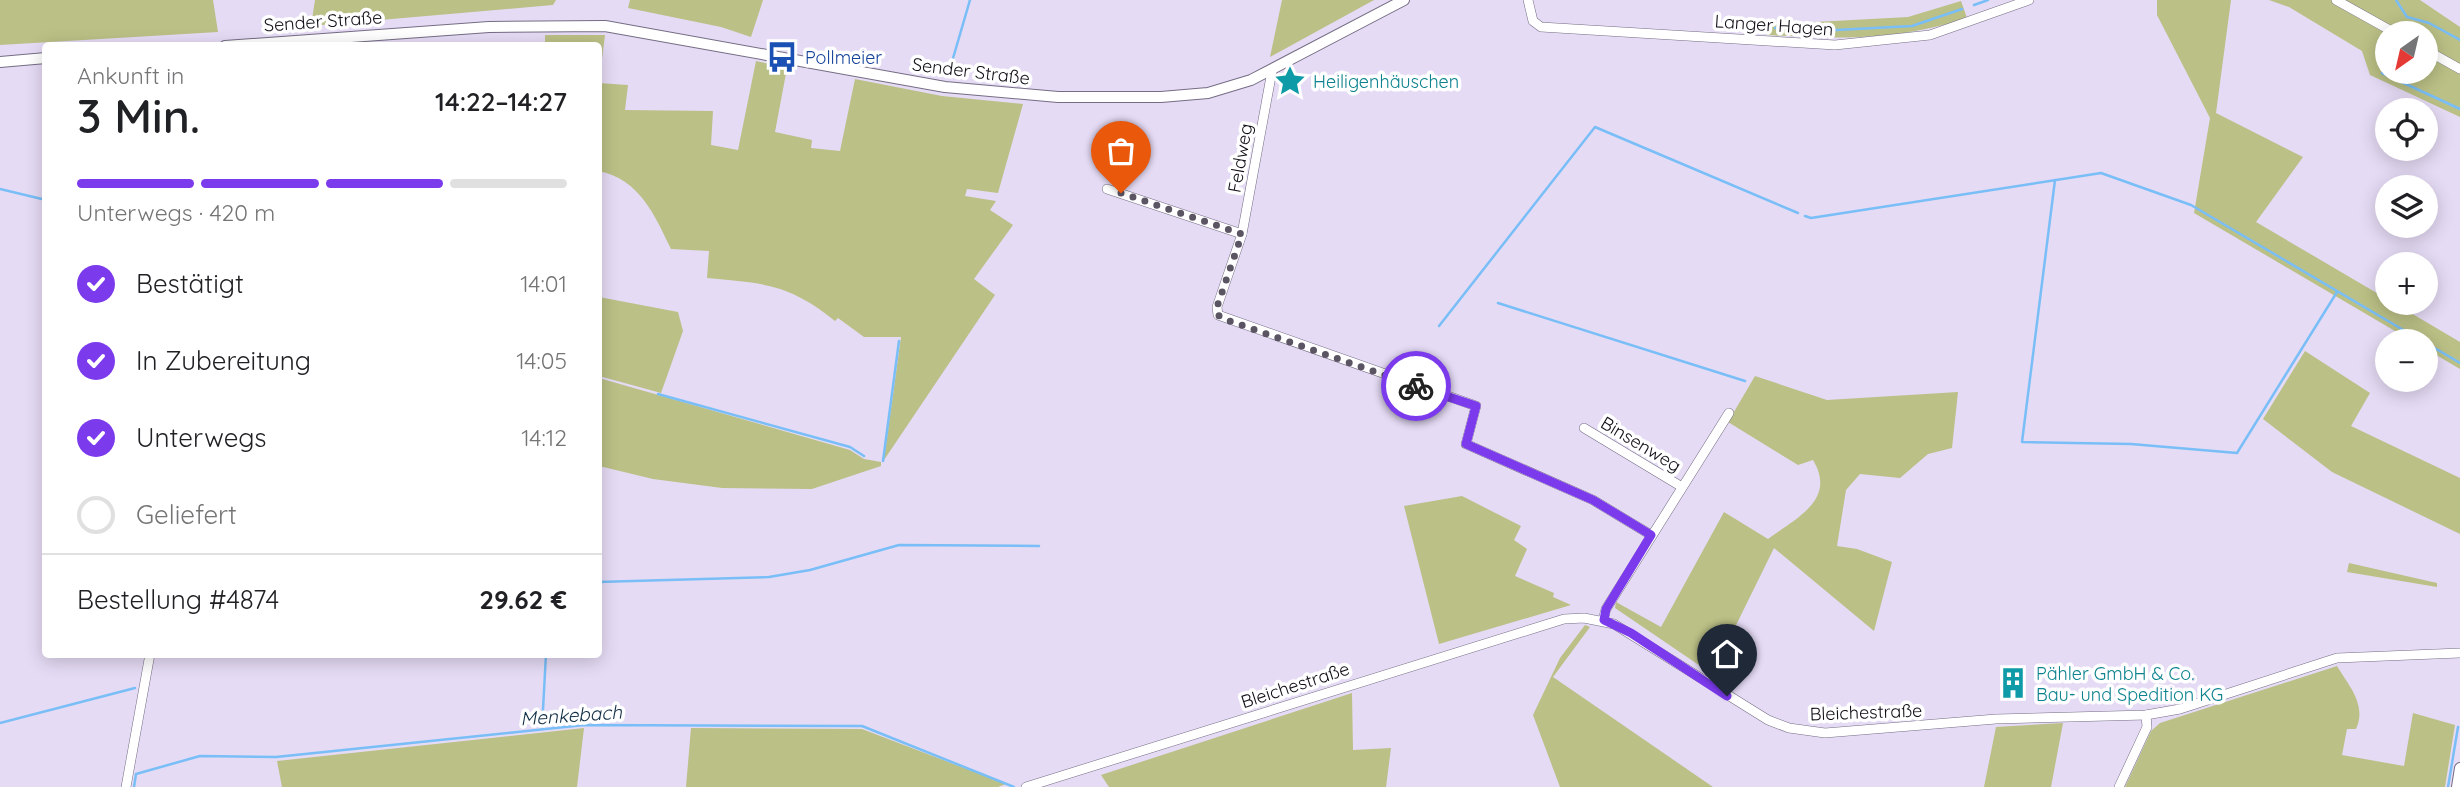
<!DOCTYPE html>
<html lang="de">
<meta charset="utf-8">
<style>
:root{--surface:#fff;--page:#f6f6f6;--text:#202124;--muted:#757577;--line:#e0e0e0;--accent:#7c3aed}
body{margin:0;font-family:Quicksand,sans-serif;background:var(--page);color:var(--text);height:100vh;display:flex;flex-direction:column;font-size:26px;white-space:nowrap}
*{box-sizing:border-box;margin:0}
p{font-size:23px;color:var(--muted)}
.icon{flex:none;width:38px;height:38px;fill:none;stroke:currentColor;stroke-width:2;stroke-linecap:round;stroke-linejoin:round}
.map{position:relative;flex:1;overflow:hidden}
.side{position:absolute;left:42px;top:42px;width:560px;height:616px;display:flex;flex-direction:column;background:var(--surface);border-radius:7px;box-shadow:0 4px 18px #0003}
.side>*{flex:none}
.needle{width:46px;rotate:214deg}
.fabs{position:absolute;left:2375px;top:21px;display:grid;gap:14px}
.fabs a{display:grid;place-items:center;width:63px;height:63px;border-radius:50%;background:var(--surface);box-shadow:0 4px 18px #0003;font-size:35px}
.pin{position:absolute;display:grid;place-items:center;width:60px;height:60px;color:#fff;margin:-72px -30px;border-radius:50% 50% 50% 0;rotate:-45deg;box-shadow:0 0 7px #0007}
.pin .icon{rotate:45deg}
.courier{position:absolute;display:grid;place-items:center;width:70px;height:70px;margin:-35px;border:5px solid #7c3aed;border-radius:50%;background:#fff;color:#222;box-shadow:0 2px 9px #0007}
.overview em{font-style:normal;font-weight:600}
.overview div{display:flex;flex-direction:column-reverse}
.overview{display:flex;align-items:center;justify-content:space-between;height:119px;padding:0 35px}
h1{font-size:46px;font-weight:600;line-height:52px}
.bar{display:grid;grid-template-columns:repeat(4,1fr);gap:10px 7px;align-content:center;height:84px;padding:0 35px}
.bar i{height:9px;border-radius:5px;background:var(--line)}
.bar .current{background:var(--accent)}
.bar p{grid-column:span 4}
.line{display:flex;align-items:center;gap:18px;padding:0 35px;border-top:2px solid var(--line)}
.line div{flex:1}
ol{padding:0 35px;list-style:none}
li{display:flex;align-items:center;gap:21px;height:77px}
li p{margin-inline-start:auto}
li .icon{padding:7px;border-radius:50%;background:var(--accent);color:#fff;stroke-width:4}
li:last-child{color:var(--muted)}
li i{width:38px;height:38px;border:4px solid var(--line);border-radius:50%}
.map>svg:first-child{display:block}
</style>
<div class="map">
<svg width="2460" height="787" viewBox="0 0 2460 787">
<rect width="100%" height="100%" fill="#e5dbf5"/>
<g fill="#bbc086" fill-rule="evenodd">
<path d="M0 0H213L218 32 0 45Z"/>
<path d="M315 0H556L553 5 311 26Z"/>
<path d="M630 0H763L751 37 721 27 628 8Z"/>
<path d="M1282 0H1374L1270 57Z"/>
<path d="M2157 0H2231L2216 113 2303 157 2256 222 2387 299V303H2394L2460 342V369L2426 349V341H2412L2194 213 2210 118 2157 15Z"/>
<path d="M2269 0H2420L2460 27V117L2370 75 2362 51 2289 7ZM2387 33H2426V72H2387Z"/>
<path d="M1961 1 1967 18C1895 41 1842 39 1767 35L1763 31 1777 24 1908 17Z"/>
<path d="M545 35H605L599 83 628 85 625 110 713 111 711 145 738 150 756 61 787 68 775 132 812 140 811 148 840 151 855 79 942 96 1023 104 998 193 967 189 965 196 996 201 990 210 1013 225 974 279 995 295 884 460 901 337H864L838 318 835 321C790 284 763 283 707 278L709 251 671 249C654 214 640 180 599 171L598 46 545 45Z"/>
<path d="M599 297 678 312 683 331 661 393 599 376Z"/>
<path d="M2305 351 2370 393 2351 426 2460 478V534L2332 472 2263 419Z"/>
<path d="M1755 376 1827 400 1958 392 1952 448 1928 454 1900 478 1860 474 1846 490 1837 546 1857 549 1892 562 1874 631 1774 548 1712 674 1615 608 1616 602 1661 627 1724 512 1768 539C1796 518 1837 500 1813 460L1798 465 1728 422Z"/>
<path d="M599 378 850 450 864 459 881 462V466L812 489 722 488 653 479 599 466Z"/>
<path d="M1462 496 1521 526 1514 540 1527 549 1515 576 1554 593 1553 597 1571 605 1439 644 1404 506Z"/>
<path d="M2349 563 2437 583V587L2347 572Z"/>
<path d="M1585 625 1590 627 1553 677 1713 787H1560L1533 715 1560 658Z"/>
<path d="M2337 666C2349 686 2367 705 2356 729H2347L2342 755 2404 766 2413 713 2455 725 2445 787H2125L2151 731 2160 723Z"/>
<path d="M1352 693 1353 750 1391 748 1386 787H1109L1101 775Z"/>
<path d="M2063 723 2051 787H1984L1996 727Z"/>
<path d="M584 728 577 787H282L277 761Z"/>
<path d="M691 728 862 729 1006 784 998 787H686Z"/>
</g>
<g fill="none" stroke-linecap="round" stroke-linejoin="round">
<g stroke="#79bef7" stroke-width="2.5">
<path d="M2396 0 2407 17 2429 23 2460 40"/>
<path d="M1974 5 1988 0"/>
<path d="M1775 28 1836 30 1912 26 1962 9"/>
<path d="M949 72 970 0"/>
<path d="M2382 73 2460 109"/>
<path d="M2055 180 2022 442 2131 444 2237 453 2337 292"/>
<path d="M0 189 46 200"/>
<path d="M1805 216 1811 218 2101 173 2191 205 2422 341"/>
<path d="M1498 303 1745 381"/>
<path d="M1439 326 1595 127 1798 213"/>
<path d="M2426 343 2460 363"/>
<path d="M658 394 850 447 864 456"/>
<path d="M883 461 899 341"/>
<path d="M598 582 769 577 810 570 899 545 1039 546"/>
<path d="M0 723 135 688"/>
<path d="M542 728 546 654"/>
<path d="M134 787 136 774 200 756 276 757 584 725 862 726 1014 787"/>
<path d="M2448 787 2458 727"/>
</g>
<defs>
<g id="minor">
<path d="M1528 0 1533 21 1541 27 1835 45 1930 35 2029 0"/>
<path d="M2336 0 2395 33"/>
<path d="M2426 50 2460 69"/>
<path d="M1272 71 1242 234 1217 307 1218 315 1476 406 1466 444 1593 500 1651 535"/>
<path d="M1107 189 1242 234"/>
<path d="M1584 428 1682 487"/>
<path d="M1603 620 1606 609 1729 413"/>
<path d="M126 787 150 654"/>
<path d="M1026 787 1564 619 1584 618 1614 624 1768 720 1789 728 1825 733 1996 719 2146 715 2180 709 2337 658 2460 653"/>
<path d="M2119 787 2147 727 2146 715"/>
</g>
<g id="major">
<path d="M225 46 489 27 605 26 945 87 1058 97H1161L1208 93 1251 80 1404 0"/>
<path d="M0 62 46 58"/>
<path d="M2457 787 2460 768"/>
</g>
</defs>
<use href="#minor" stroke="#756d84" stroke-width="10"/>
<use href="#major" stroke="#756d84" stroke-width="12"/>
<use href="#minor" stroke="#fff" stroke-width="9"/>
<use href="#major" stroke="#fff" stroke-width="10"/>
</g>
<g fill="none" stroke-linecap="round" stroke-linejoin="round">
<path stroke="#5b5563" stroke-width="7" stroke-dasharray="0 12.6" d="M1121 193 1242 234 1217 307 1218 315 1224 319 1416 386"/>
<path stroke="#7c3aed" stroke-width="9" d="M1416 386 1476 406 1466 444 1593 500 1651 535 1606 609 1604 620 1631 633 1727 696"/>
</g>
<defs>
<symbol id="bus-bare" viewBox="-9 -9 18 18"><path d="M-5-6H5V4H4V6H2V4H-2V6H-4V4H-5ZM-3.5-4V0h7V-4ZM-3.5 1.2v1.5H-2V1.2ZM2 1.2v1.5H3.5V1.2Z" fill="#1a4fb4" stroke="#fff" stroke-width="2.5" paint-order="stroke"/></symbol>
<symbol id="sight-bare" viewBox="-9 -9 18 18"><path d="M0-6L1.8-2.2L6-1.7L2.9 1.2L3.7 5.4L0 3.3L-3.7 5.4L-2.9 1.2L-6-1.7L-1.8-2.2Z" fill="#0f9aa8" stroke="#fff" stroke-width="2.5" paint-order="stroke"/></symbol>
<symbol id="building-bare" viewBox="-9 -9 18 18"><path d="M-4-6H4V6H1V3H-1V6H-4ZM-2.5-4.3h1.7v1.8h-1.7ZM.8-4.3h1.7v1.8H.8ZM-2.5-1h1.7V.8h-1.7ZM.8-1h1.7V.8H.8Z" fill="#0f9aa8" stroke="#fff" stroke-width="2.5" paint-order="stroke"/></symbol>
</defs>
<g fill-rule="evenodd">
<use href="#bus-bare" x="760" y="35" width="44" height="44"/>
<use href="#sight-bare" x="1268" y="59" width="44" height="44"/>
<use href="#building-bare" x="1991" y="661" width="44" height="44"/>
</g>
<g text-anchor="middle" dominant-baseline="central" stroke-width="7" stroke-linejoin="round" paint-order="stroke">
<g font-size="18" fill="#100d15" stroke="#fff">
<text transform="translate(323 21) rotate(-4)">Sender Straße</text>
<text transform="translate(1774 25) rotate(4)">Langer Hagen</text>
<text transform="translate(971 71) rotate(7)">Sender Straße</text>
<text transform="translate(1240 158) rotate(-80)">Feldweg</text>
<text transform="translate(1641 444) rotate(31)">Binsenweg</text>
<text transform="translate(1295 685) rotate(-18)">Bleichestraße</text>
<text transform="translate(1866 712) rotate(-2)">Bleichestraße</text>
</g>
<g font-size="18" fill="#164399" stroke="#fff" text-anchor="start">
<text x="805" y="57">Pollmeier</text>
</g>
<g font-size="18" fill="#0d838f" stroke="#fff" text-anchor="start">
<text x="1313" y="81">Heiligenhäuschen</text>
<text x="2036" y="673">Pähler GmbH &amp; Co.<tspan x="2036" dy="21">Bau- und Spedition KG</tspan></text>
</g>
<g font-size="19" font-style="italic" fill="#0f2d44" stroke="#fff">
<text transform="translate(571 715) rotate(-4)">Menkebach</text>
</g>
</g>
</svg>
<div class="fabs">
<a><svg class="needle" viewBox="-14 -14 28 28"><path d="M0-13l5 13h-10z" fill="#e53935"/><path d="M0 13l5-13h-10z" fill="#757577"/></svg></a>
<a><svg class="icon" aria-label="locate" viewBox="0 0 24 24"><circle cx="12" cy="12" r="6"/><path d="M12 2v4M12 18v4M2 12h4M18 12h4"/></svg></a>
<a><svg class="icon" aria-label="layers" viewBox="0 0 24 24"><path d="M12 4l9 5-9 5-9-5zM3 14l9 5 9-5"/></svg></a>
<a>+</a>
<a>−</a>
</div>
<div class="pin" style="left:1121px;top:193px;background:#ea580c"><svg class="icon" aria-label="bag" viewBox="0 0 24 24"><path d="M5 8h14l-1 12H6zM9 8a3 3 0 0 1 6 0"/></svg></div>
<div class="pin" style="left:1727px;top:696px;background:#1f2937"><svg class="icon" aria-label="home" viewBox="0 0 24 24"><path d="M3 11l9-7 9 7M6 9v11h12V9"/></svg></div>
<div class="courier" style="left:1416px;top:386px"><svg class="icon" aria-label="bike" viewBox="0 0 24 24"><circle cx="6" cy="16" r="4"/><circle cx="18" cy="16" r="4"/><path d="M6 16l4-8h5l3 8M10 8l3 8H6M13 5h3"/></svg></div>
<section class="side">
<div class="overview"><div><h1>3 Min.</h1><p>Ankunft in</p></div><em>14:22–14:27</em></div>
<div class="bar"><i class="current"></i><i class="current"></i><i class="current"></i><i></i><p>Unterwegs · 420 m</p></div>
<ol>
<li><svg class="icon" aria-label="check" viewBox="0 0 24 24"><path d="M5 12l5 5 9-10"/></svg>Bestätigt<p>14:01</p></li>
<li><svg class="icon" aria-label="check" viewBox="0 0 24 24"><path d="M5 12l5 5 9-10"/></svg>In Zubereitung<p>14:05</p></li>
<li><svg class="icon" aria-label="check" viewBox="0 0 24 24"><path d="M5 12l5 5 9-10"/></svg>Unterwegs<p>14:12</p></li>
<li><i></i>Geliefert</li>
</ol>
<div class="line" style="height:91px"><div>Bestellung #4874</div><b>29.62 €</b></div>
</section>
</div>
